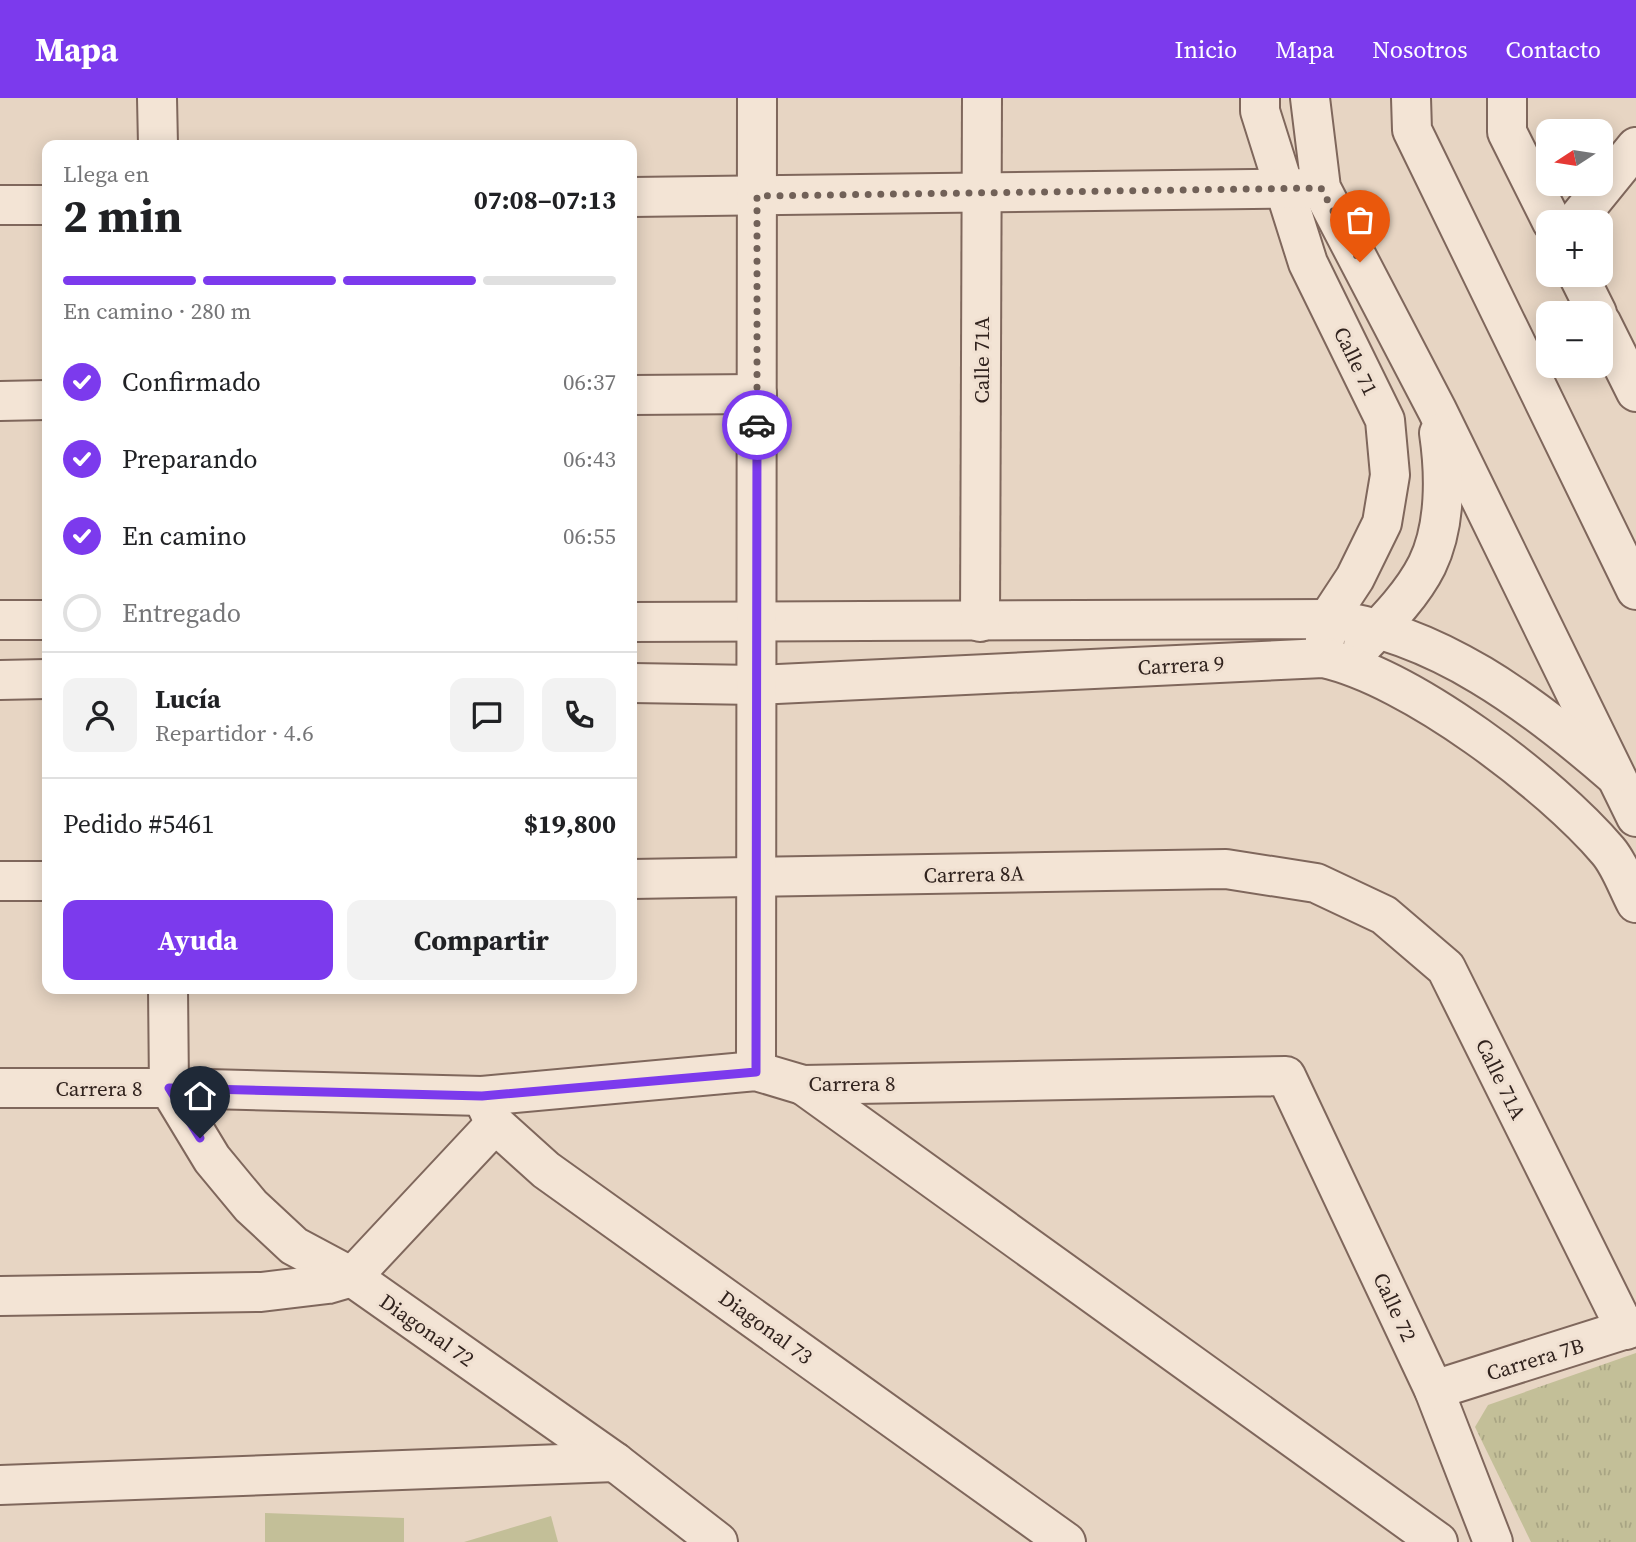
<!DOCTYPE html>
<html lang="es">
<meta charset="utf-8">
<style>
:root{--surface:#fff;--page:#f2f2f2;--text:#202124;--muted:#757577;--line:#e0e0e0;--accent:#7c3aed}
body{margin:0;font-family:"Source Serif 4",serif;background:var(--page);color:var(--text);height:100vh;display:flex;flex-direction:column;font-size:26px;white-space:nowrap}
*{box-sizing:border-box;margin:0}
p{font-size:23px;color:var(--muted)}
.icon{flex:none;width:38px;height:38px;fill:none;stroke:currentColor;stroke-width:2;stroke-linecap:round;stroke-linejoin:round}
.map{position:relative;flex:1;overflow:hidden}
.panel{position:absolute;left:42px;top:42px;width:595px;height:854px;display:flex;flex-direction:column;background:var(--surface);border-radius:14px;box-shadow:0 4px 18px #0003}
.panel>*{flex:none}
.needle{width:46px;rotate:258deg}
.fabs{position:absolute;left:1536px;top:21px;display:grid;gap:14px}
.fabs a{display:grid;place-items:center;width:77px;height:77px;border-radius:14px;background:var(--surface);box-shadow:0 4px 18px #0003;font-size:35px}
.pin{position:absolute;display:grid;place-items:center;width:60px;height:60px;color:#fff;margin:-72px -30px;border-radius:50% 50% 50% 0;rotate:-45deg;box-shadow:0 0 7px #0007}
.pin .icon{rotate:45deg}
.courier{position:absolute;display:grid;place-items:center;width:70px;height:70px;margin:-35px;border:5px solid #7c3aed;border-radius:50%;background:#fff;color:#222;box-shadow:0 2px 9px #0007}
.headline em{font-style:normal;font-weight:700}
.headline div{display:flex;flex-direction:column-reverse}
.headline{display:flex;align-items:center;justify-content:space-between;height:119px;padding:0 21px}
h1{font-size:46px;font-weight:700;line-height:52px}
.bar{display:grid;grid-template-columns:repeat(4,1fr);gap:10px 7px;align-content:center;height:84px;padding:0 21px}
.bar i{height:9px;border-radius:5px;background:var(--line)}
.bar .active{background:var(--accent)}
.bar p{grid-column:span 4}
.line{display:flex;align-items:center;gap:18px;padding:0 21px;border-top:2px solid var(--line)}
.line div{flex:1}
.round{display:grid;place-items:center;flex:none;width:74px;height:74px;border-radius:14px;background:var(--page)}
ol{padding:0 21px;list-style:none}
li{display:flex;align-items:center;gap:21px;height:77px}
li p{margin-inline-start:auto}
li .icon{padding:7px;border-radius:50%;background:var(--accent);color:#fff;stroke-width:4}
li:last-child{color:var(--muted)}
li i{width:38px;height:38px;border:4px solid var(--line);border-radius:50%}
.action{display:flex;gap:14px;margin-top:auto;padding:14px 21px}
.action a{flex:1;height:80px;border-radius:14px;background:var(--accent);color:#fff;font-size:28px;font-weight:700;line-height:80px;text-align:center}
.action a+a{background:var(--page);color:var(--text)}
header{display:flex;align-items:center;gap:42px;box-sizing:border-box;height:98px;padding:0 35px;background:var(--accent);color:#fff}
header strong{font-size:33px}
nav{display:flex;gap:38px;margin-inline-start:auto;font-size:24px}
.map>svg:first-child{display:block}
</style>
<header>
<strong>Mapa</strong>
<nav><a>Inicio</a><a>Mapa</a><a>Nosotros</a><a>Contacto</a></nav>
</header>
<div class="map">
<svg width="1636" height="1444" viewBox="0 0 1636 1444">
<defs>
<pattern id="grass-tufts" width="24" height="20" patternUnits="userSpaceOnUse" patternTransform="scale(1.75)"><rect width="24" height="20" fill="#c3bf98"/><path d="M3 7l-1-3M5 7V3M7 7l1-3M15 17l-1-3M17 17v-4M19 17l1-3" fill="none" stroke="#a8a483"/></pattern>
</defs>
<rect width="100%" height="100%" fill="#e7d5c3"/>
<path fill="url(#grass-tufts)" d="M1636 1255V1444H1531L1475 1329 1488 1307Z"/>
<g fill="#c3bf98">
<path d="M265 1415 404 1420V1444H265Z"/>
<path d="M551 1418 558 1444H464Z"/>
</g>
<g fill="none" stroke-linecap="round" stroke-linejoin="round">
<defs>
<g id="minor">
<path d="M157 0 158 47"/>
<path d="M1260 0V13L1308 165 1385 322 1390 377 1382 425 1355 480 1328 521 1325 542"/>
<path d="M1310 0 1321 90 1437 312 1636 719"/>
<path d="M1411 0 1412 32 1636 492"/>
<path d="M1507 0V34L1552 124"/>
<path d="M632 99 1321 90"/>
<path d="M0 107H47"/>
<path d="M1575 124 1636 49"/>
<path d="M1578 177 1597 215"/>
<path d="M1601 224 1636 294"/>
<path d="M632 297 757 296"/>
<path d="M0 303 47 302"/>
<path d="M0 522H47"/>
<path d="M632 524 1328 521C1437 534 1532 606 1613 676"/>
<path d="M980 524 982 0"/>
<path d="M1363 547C1385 524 1412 497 1427 467 1446 428 1445 376 1439 335"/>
<path d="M0 582 47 581"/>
<path d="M632 585 757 587 1323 560C1411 579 1550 685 1608 753 1620 767 1627 788 1636 805"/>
<path d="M632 781 1226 771 1316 785 1384 817 1446 870 1626 1232"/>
<path d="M0 783H47"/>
<path d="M168 891 169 990 212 1061 251 1108 294 1148 352 1179 615 1364 718 1444"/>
<path d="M756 973 757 0"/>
<path d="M803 987 1438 1444"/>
<path d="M0 990H169L482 998 756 973 803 987 1286 978 1434 1292 1493 1444"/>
<path d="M482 998 495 1026 546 1072 1066 1444"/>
<path d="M0 1198 261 1194 328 1186 352 1179 495 1026"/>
<path d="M1434 1292 1636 1228"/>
<path d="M0 1387 615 1364"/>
</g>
</defs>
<use href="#minor" stroke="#7f675c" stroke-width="42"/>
<use href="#minor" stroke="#f3e4d5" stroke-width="38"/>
</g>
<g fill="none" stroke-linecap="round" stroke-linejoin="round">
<path stroke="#716158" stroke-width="7" stroke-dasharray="0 12.6" d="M757 327V98L1321 90 1360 164"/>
<path stroke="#7c3aed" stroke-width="9" d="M200 1040 169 990 482 998 756 974 757 327"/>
</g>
<g text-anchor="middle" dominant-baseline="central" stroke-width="6" stroke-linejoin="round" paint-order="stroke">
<g font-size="21" fill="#31231e" stroke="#f0e0d1">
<text transform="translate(981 262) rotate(-90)">Calle 71A</text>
<text transform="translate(1356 263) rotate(64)">Calle 71</text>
<text transform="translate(1181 567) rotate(-3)">Carrera 9</text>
<text transform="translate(974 776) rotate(-1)">Carrera 8A</text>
<text transform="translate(1501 981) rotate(64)">Calle 71A</text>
<text x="852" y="985">Carrera 8</text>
<text x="99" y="990">Carrera 8</text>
<text transform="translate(1395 1209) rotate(65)">Calle 72</text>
<text transform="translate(766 1229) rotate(36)">Diagonal 73</text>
<text transform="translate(427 1232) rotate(35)">Diagonal 72</text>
<text transform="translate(1535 1261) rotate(-17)">Carrera 7B</text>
</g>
</g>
</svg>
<div class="fabs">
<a><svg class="needle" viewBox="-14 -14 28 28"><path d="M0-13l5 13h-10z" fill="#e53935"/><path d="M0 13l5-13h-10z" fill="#757577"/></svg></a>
<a>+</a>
<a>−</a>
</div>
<div class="pin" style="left:1360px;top:164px;background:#ea580c"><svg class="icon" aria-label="bag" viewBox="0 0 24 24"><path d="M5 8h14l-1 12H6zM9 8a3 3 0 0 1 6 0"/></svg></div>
<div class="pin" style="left:200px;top:1040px;background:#1f2937"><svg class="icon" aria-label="home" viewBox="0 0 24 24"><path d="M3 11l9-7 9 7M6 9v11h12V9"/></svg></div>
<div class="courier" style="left:757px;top:327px"><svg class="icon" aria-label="car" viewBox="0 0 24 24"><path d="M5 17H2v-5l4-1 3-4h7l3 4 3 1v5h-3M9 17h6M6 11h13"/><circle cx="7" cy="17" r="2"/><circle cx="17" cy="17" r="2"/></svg></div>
<section class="panel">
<div class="headline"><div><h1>2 min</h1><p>Llega en</p></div><em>07:08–07:13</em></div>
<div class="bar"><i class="active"></i><i class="active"></i><i class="active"></i><i></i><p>En camino · 280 m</p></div>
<ol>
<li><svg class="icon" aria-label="check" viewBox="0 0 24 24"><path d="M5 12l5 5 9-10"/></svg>Confirmado<p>06:37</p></li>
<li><svg class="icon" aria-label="check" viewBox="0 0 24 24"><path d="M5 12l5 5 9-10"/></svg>Preparando<p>06:43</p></li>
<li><svg class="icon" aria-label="check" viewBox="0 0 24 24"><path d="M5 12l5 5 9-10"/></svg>En camino<p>06:55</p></li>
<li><i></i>Entregado</li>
</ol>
<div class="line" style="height:126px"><a class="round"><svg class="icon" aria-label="person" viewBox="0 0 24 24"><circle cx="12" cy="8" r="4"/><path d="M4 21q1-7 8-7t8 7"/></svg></a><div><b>Lucía</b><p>Repartidor · 4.6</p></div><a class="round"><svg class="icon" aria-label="chat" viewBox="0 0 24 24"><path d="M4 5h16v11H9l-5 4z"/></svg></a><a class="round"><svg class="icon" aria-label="phone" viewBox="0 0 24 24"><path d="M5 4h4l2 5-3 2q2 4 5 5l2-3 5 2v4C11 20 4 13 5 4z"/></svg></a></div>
<div class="line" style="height:91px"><div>Pedido #5461</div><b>$19,800</b></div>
<div class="action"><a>Ayuda</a><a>Compartir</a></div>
</section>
</div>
